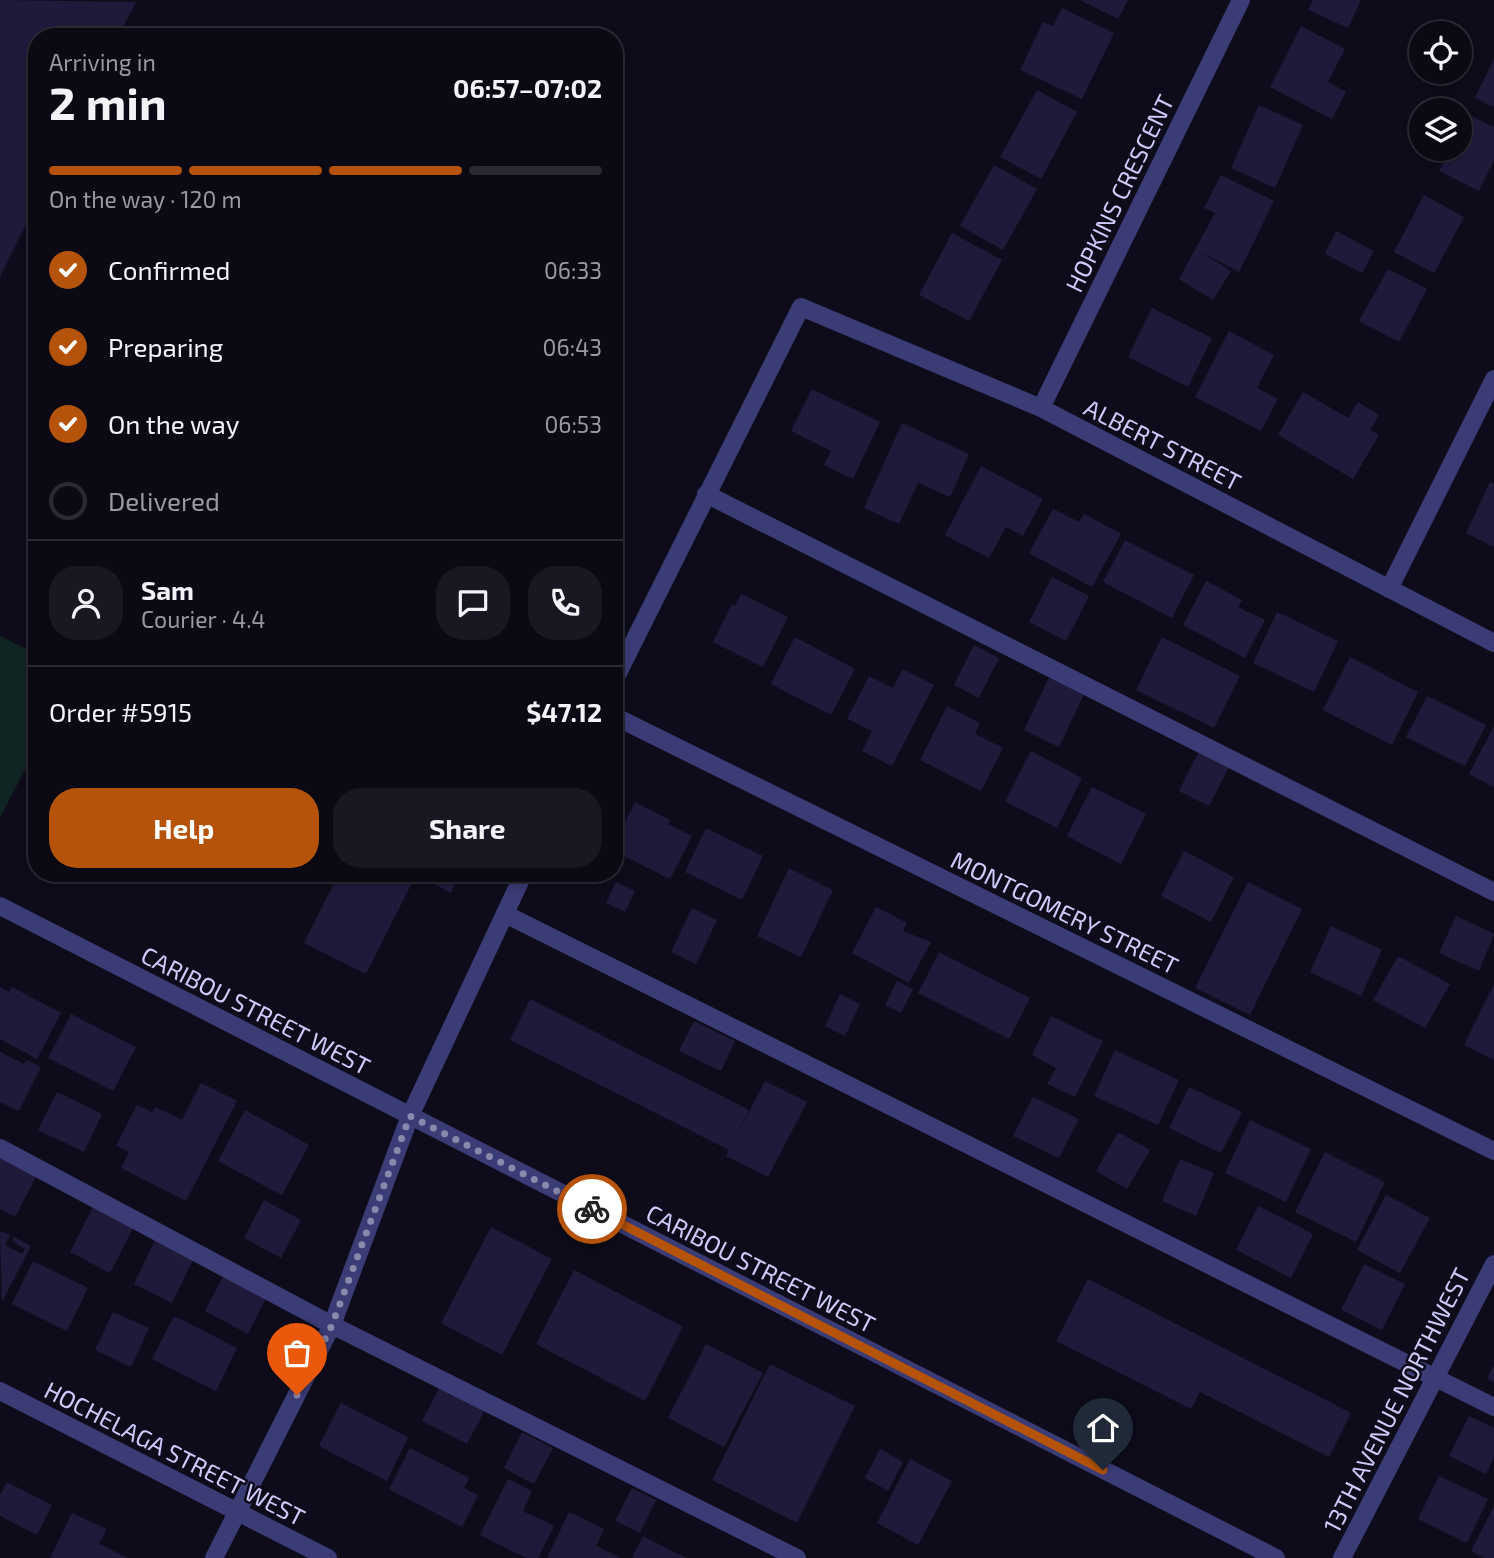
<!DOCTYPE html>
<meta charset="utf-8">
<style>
:root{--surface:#0a0914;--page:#181722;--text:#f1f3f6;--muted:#999aa0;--line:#2a2a34;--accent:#b45309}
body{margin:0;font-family:"Exo 2",sans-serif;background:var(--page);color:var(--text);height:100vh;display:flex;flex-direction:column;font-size:26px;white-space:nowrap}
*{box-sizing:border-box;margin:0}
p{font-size:23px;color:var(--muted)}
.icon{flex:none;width:38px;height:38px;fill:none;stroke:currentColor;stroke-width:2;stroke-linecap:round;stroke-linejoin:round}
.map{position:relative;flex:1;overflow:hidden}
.side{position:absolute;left:28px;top:28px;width:595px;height:854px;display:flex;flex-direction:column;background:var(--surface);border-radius:28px;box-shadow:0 4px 10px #0003,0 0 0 2px var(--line)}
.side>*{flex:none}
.tools{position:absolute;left:1409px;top:21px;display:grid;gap:14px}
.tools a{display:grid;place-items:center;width:63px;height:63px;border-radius:50%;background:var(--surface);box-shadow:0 4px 10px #0003,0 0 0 2px var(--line);font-size:35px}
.pin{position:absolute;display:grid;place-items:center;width:60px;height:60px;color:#fff;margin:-72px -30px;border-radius:50% 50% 50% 0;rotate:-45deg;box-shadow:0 0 7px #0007}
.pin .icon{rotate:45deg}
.courier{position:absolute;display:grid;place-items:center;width:70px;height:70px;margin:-35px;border:5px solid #b45309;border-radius:50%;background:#fff;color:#222;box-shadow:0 2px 9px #0007}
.summary em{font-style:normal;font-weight:700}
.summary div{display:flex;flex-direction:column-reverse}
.summary{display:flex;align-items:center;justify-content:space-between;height:119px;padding:0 21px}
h1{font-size:46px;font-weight:700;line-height:52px}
.bar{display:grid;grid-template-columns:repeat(4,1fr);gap:10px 7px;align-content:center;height:84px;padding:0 21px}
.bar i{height:9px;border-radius:5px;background:var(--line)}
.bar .on{background:var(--accent)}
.bar p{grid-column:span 4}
.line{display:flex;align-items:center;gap:18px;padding:0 21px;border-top:2px solid var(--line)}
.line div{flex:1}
.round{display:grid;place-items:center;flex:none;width:74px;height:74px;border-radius:28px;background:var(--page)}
ol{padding:0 21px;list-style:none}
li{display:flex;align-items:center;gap:21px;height:77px}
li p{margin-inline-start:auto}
li .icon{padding:7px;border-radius:50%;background:var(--accent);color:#fff;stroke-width:4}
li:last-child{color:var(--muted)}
li i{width:38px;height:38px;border:4px solid var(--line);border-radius:50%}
.primary-button{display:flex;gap:14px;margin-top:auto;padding:14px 21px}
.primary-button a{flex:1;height:80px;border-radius:28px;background:var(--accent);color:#fff;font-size:28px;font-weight:700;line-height:80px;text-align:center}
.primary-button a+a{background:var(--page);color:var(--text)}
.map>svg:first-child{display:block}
</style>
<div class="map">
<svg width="1494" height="1558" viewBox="0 0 1494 1558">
<rect width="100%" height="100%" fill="#0e0c1b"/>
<path fill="#102423" d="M0 636 37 654V746L0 818Z"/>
<g fill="#1f1a3a">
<path d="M0 0 136 2 118 37H37V202L0 277Z"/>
<path d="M1080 0H1128L1118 19Z"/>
<path d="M1313 0H1361L1348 28 1308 10Z"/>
<path d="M1062 8 1114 33 1082 99 1020 70 1043 22 1053 26Z"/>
<path d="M1301 26 1345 49 1328 82 1346 92 1332 119 1270 87Z"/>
<path d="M1494 59V107L1475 98Z"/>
<path d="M1037 90 1077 112 1041 179 1000 157Z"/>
<path d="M1259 105 1303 125 1275 188 1231 168Z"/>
<path d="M1467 114 1494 127V160L1479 191 1439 171 1450 149H1460V129Z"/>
<path d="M994 165 1037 189 1003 250 960 226Z"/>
<path d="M1221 175 1274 201 1239 272 1201 252 1231 271 1213 300 1179 279 1215 213 1204 208Z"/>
<path d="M1424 195 1464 217 1434 273 1394 252Z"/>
<path d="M1336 231 1374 251 1362 273 1325 254Z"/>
<path d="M952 233 1002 260 969 321 919 295Z"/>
<path d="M1388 269 1427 289 1399 342 1359 321Z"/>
<path d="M1152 308 1212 338 1188 387 1128 357Z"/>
<path d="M1229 331 1274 355 1257 388 1278 399 1261 431 1195 397Z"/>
<path d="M812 389 880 422 853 479 824 465 831 451 791 431Z"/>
<path d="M1303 392 1348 418 1358 402 1379 415 1370 430 1379 435 1353 479 1278 435Z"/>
<path d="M902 423 969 454 950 497 918 483 899 524 864 508Z"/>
<path d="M981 466 1043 499 1023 536 1006 527 989 558 945 535Z"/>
<path d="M1490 482 1494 484V547L1466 533Z"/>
<path d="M1053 509 1079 522 1084 514 1121 534 1092 587 1029 553Z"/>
<path d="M1125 540 1194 575 1172 618 1103 582Z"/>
<path d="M1052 577 1089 596 1066 641 1029 622Z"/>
<path d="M1206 581 1242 600 1238 607 1265 620 1245 658 1183 625Z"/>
<path d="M741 594 788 617 763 667 713 642 732 604 735 606Z"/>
<path d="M1277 612 1338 641 1314 692 1253 663Z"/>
<path d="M795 637 855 669 831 715 771 684Z"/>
<path d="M1162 637 1240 676 1214 728 1136 690Z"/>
<path d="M974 645 999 658 979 698 954 685Z"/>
<path d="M1350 657 1418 692 1392 745 1323 710Z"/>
<path d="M903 669 934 685 892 766 862 751 872 731 847 719 869 676 893 688Z"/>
<path d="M1050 675 1085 692 1059 747 1024 730Z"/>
<path d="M1427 696 1486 725 1465 766 1406 737Z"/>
<path d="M947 706 980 723 975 734 1003 748 981 791 920 760Z"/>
<path d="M1494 726V787L1469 774Z"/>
<path d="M1031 751 1082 778 1057 828 1005 801Z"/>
<path d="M1199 751 1229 767 1209 806 1179 791Z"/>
<path d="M1092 787 1146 814 1121 864 1067 836Z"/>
<path d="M635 802 670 820 668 824 692 836 670 879 614 851V845Z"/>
<path d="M706 828 763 856 742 900 685 872Z"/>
<path d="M1184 851 1234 877 1211 922 1161 896Z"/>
<path d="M789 868 833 890 801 957 757 936Z"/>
<path d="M339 873H460L451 893 416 875 366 974 304 943Z"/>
<path d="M616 882 635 891 625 912 606 903Z"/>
<path d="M1248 882 1302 909 1250 1015 1195 988Z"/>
<path d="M876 907 907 923 903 931 931 942 909 983 852 953Z"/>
<path d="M692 908 717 920 696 964 671 952Z"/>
<path d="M1456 916 1494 934 1479 971 1439 953Z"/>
<path d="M1331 926 1382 950 1361 996 1310 972Z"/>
<path d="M939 952 1030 998 1009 1039 918 993Z"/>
<path d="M1398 956 1450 984 1425 1028 1373 1000Z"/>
<path d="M897 981 913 989 901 1013 885 1005Z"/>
<path d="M1494 984V1060L1464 1045Z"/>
<path d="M0 987 9 992 12 987 61 1013 37 1059 0 1039Z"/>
<path d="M840 994 860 1004 845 1036 825 1026Z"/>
<path d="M530 999 749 1110 734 1141 765 1081 807 1102 768 1177 726 1156 729 1150 510 1040Z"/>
<path d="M71 1014 136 1047 113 1091 48 1058Z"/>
<path d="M1051 1016 1103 1041 1075 1097 1047 1084 1056 1068 1032 1055Z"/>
<path d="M694 1021 735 1041 721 1071 679 1051Z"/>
<path d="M1115 1050 1179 1080 1158 1125 1094 1096Z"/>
<path d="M0 1052 24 1064 27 1060 41 1067 19 1111 0 1102Z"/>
<path d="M201 1083 237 1101 186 1201 121 1168 129 1152 116 1146 137 1105 152 1112 155 1107 182 1120Z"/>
<path d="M1189 1087 1242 1112 1221 1153 1169 1128Z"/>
<path d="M57 1092 102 1114 84 1152 38 1130Z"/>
<path d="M1033 1097 1079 1119 1059 1158 1013 1136Z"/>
<path d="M245 1110 309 1145 282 1195 218 1161Z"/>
<path d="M1250 1120 1311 1149 1286 1202 1225 1173Z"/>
<path d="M1118 1132 1150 1150 1127 1189 1096 1171Z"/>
<path d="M1325 1152 1385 1182 1356 1242 1295 1212Z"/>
<path d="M0 1158 36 1177 15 1217 0 1209Z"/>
<path d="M1180 1159 1214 1173 1196 1216 1162 1201Z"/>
<path d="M1386 1195 1430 1218 1400 1273 1357 1250Z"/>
<path d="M264 1200 301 1220 281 1258 244 1238Z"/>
<path d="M1258 1206 1313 1234 1291 1278 1236 1250Z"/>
<path d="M93 1207 133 1228 110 1273 70 1252Z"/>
<path d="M491 1227 552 1259 502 1355 441 1323Z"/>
<path d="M0 1231 10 1235 5 1245 22 1254 25 1249 12 1241 14 1237 31 1246 2 1302Z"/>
<path d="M155 1240 194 1258 172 1303 134 1284Z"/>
<path d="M33 1261 88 1288 67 1331 12 1304Z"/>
<path d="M1364 1264 1405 1284 1382 1330 1341 1310Z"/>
<path d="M574 1270 683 1327 645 1401 536 1344Z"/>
<path d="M224 1274 267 1296 248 1334 205 1311Z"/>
<path d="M1088 1279 1351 1413 1329 1457 1200 1392 1191 1409 1056 1341Z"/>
<path d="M113 1312 149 1328 131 1367 95 1350Z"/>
<path d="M174 1316 237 1348 216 1391 152 1359Z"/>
<path d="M706 1344 763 1373 724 1447 668 1418Z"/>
<path d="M770 1364 855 1406 797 1523 712 1480Z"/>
<path d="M1494 1365V1382L1487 1378Z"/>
<path d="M442 1383 487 1406 467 1444 422 1421Z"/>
<path d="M341 1403 408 1437 387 1481 319 1446Z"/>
<path d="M1469 1416 1494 1428V1457L1486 1474 1449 1456Z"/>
<path d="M522 1432 553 1448 534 1484 504 1468Z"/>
<path d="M410 1448 469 1478 464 1488 478 1495 462 1527 389 1489Z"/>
<path d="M880 1449 903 1462 888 1491 865 1478Z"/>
<path d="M910 1459 952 1481 918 1545 877 1523Z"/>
<path d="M1439 1476 1488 1499 1467 1543 1418 1519Z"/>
<path d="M508 1479 532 1491 523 1511 554 1526 538 1558H526L480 1535Z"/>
<path d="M7 1482 52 1505 37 1535 0 1516V1495Z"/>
<path d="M632 1488 656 1500 640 1533 615 1521Z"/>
<path d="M1494 1506V1558H1484L1471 1551Z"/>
<path d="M569 1512 604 1529 596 1546 621 1558H547Z"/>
<path d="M72 1513 107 1529 99 1544 128 1558H50Z"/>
<path d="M643 1536 686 1558H632Z"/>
</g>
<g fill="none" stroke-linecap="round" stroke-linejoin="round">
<g stroke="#3b3b76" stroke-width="18">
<path d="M1041 408 1241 0"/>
<path d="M706 494 1494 892"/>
<path d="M1389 589 1494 379"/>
<path d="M614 681 801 307 1041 408 1494 643"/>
<path d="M614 716 1494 1151"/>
<path d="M0 906 1276 1558"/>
<path d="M505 914 1494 1407"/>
<path d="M0 1148 332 1325 797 1558"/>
<path d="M0 1391 328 1558"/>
<path d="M214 1558 332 1325 410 1116 524 873"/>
<path d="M1342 1558 1494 1264"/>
</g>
</g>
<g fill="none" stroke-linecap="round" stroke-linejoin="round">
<path stroke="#8b88ad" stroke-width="7" stroke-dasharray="0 12.6" d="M297 1395 332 1325 410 1116 592 1209"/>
<path stroke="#b45309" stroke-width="9" d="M592 1209 1103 1470"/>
</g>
<g text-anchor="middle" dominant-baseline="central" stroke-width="5" stroke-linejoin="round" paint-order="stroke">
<g font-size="24" fill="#cecbfb" stroke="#0e0c1b">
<text transform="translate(1119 193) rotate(-64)">HOPKINS CRESCENT</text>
<text transform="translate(1163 444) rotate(27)">ALBERT STREET</text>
<text transform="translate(1065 912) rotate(26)">MONTGOMERY STREET</text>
<text transform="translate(256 1010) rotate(27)">CARIBOU STREET WEST</text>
<text transform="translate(761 1268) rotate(27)">CARIBOU STREET WEST</text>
<text transform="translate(1396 1400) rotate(-63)">13TH AVENUE NORTHWEST</text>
<text transform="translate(175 1453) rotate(27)">HOCHELAGA STREET WEST</text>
</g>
</g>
</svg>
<div class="tools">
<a><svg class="icon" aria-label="locate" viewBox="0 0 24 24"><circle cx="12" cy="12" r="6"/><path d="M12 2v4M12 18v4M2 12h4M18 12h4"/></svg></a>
<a><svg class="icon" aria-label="layers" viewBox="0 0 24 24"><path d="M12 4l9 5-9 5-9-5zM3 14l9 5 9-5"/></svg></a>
</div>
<div class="pin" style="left:297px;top:1395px;background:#ea580c"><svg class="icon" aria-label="bag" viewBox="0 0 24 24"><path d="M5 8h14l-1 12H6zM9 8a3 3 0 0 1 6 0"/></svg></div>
<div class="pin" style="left:1103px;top:1470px;background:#1f2937"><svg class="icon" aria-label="home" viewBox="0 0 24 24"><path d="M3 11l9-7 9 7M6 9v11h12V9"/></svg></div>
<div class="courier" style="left:592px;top:1209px"><svg class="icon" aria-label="bike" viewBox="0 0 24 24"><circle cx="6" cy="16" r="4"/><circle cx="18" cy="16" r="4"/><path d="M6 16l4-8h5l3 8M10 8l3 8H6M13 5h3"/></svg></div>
<section class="side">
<div class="summary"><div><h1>2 min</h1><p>Arriving in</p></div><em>06:57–07:02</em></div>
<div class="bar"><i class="on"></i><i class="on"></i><i class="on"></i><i></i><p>On the way · 120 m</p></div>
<ol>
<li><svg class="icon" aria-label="check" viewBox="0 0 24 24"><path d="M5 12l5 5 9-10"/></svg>Confirmed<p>06:33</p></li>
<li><svg class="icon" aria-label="check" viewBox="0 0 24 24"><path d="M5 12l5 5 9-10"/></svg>Preparing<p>06:43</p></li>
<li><svg class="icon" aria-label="check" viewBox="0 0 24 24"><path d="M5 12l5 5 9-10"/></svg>On the way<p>06:53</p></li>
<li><i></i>Delivered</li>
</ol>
<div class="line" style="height:126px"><a class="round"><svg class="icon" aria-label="person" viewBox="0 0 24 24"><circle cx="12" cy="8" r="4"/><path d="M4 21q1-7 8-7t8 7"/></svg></a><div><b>Sam</b><p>Courier · 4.4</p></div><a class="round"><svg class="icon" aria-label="chat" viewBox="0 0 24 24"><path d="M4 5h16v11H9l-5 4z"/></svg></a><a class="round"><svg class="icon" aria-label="phone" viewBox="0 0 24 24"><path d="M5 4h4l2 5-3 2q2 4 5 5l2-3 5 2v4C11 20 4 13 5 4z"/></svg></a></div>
<div class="line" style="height:91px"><div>Order #5915</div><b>$47.12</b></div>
<div class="primary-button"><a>Help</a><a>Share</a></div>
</section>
</div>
